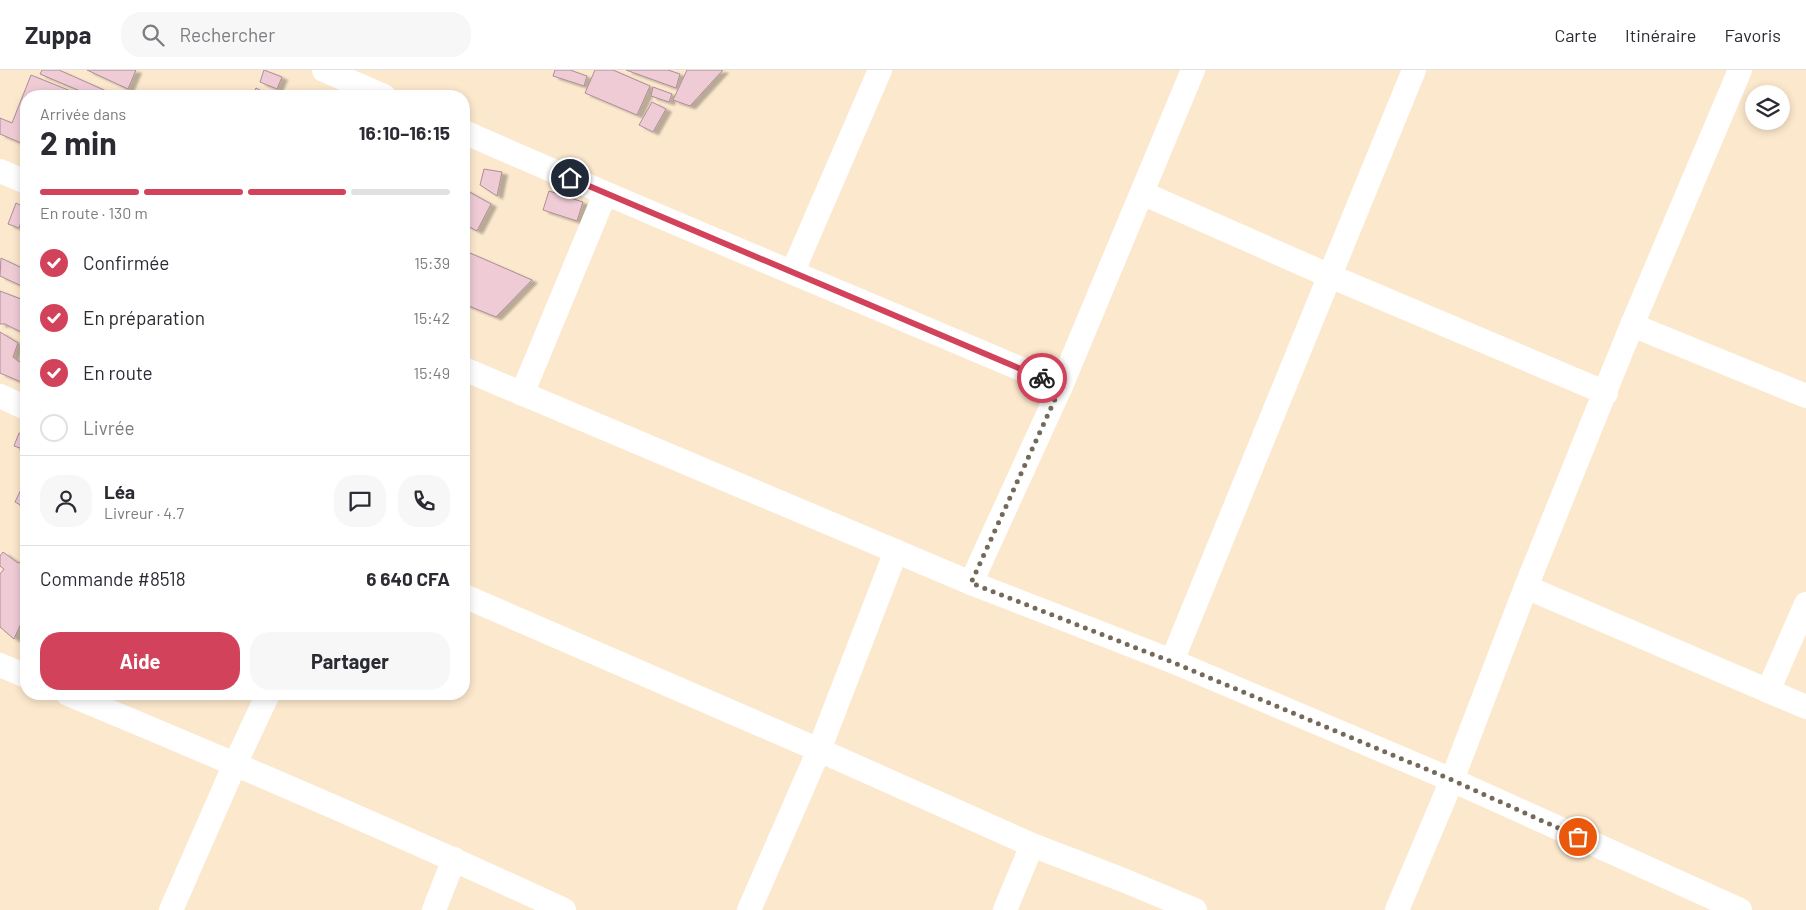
<!DOCTYPE html>
<html lang="fr">
<meta charset="utf-8">
<style>
:root{--surface:#fff;--page:#f7f7f7;--text:#2b2b33;--muted:#7c7c81;--line:#e1e1e2;--accent:#d2425b}
body{margin:0;font-family:Barlow,sans-serif;background:var(--page);color:var(--text);height:100vh;display:flex;flex-direction:column;font-size:19px;white-space:nowrap}
*{box-sizing:border-box;margin:0}
p{font-size:16px;color:var(--muted)}
.icon{flex:none;width:28px;height:28px;fill:none;stroke:currentColor;stroke-width:2;stroke-linecap:round;stroke-linejoin:round}
.map{position:relative;flex:1;overflow:hidden}
.side{position:absolute;left:20px;top:20px;width:450px;height:610px;display:flex;flex-direction:column;background:var(--surface);border-radius:20px;box-shadow:0 2px 8px #0003}
.side>*{flex:none}
.tools{position:absolute;left:1745px;top:15px;display:grid;gap:10px}
.tools a{display:grid;place-items:center;width:45px;height:45px;border-radius:50%;background:var(--surface);box-shadow:0 2px 8px #0003;font-size:25px}
.pin{position:absolute;display:grid;place-items:center;width:42px;height:42px;color:#fff;margin:-21px;border:2px solid #fff;border-radius:50%;box-shadow:0 1px 5px #0007}
.courier{position:absolute;display:grid;place-items:center;width:50px;height:50px;margin:-25px;border:4px solid #d2425b;border-radius:50%;background:#fff;color:#222;box-shadow:0 1px 6px #0007}
.summary em{font-style:normal;font-weight:700}
.summary div{display:flex;flex-direction:column-reverse}
.summary{display:flex;align-items:center;justify-content:space-between;height:85px;padding:0 20px}
h1{font-size:32px;font-weight:700;line-height:38px}
.bar{display:grid;grid-template-columns:repeat(4,1fr);gap:8px 5px;align-content:center;height:60px;padding:0 20px}
.bar i{height:6px;border-radius:4px;background:var(--line)}
.bar .on{background:var(--accent)}
.bar p{grid-column:span 4}
.line{display:flex;align-items:center;gap:12px;padding:0 20px;border-top:1px solid var(--line)}
.line div{flex:1}
.round{display:grid;place-items:center;flex:none;width:52px;height:52px;border-radius:20px;background:var(--page)}
ol{padding:0 20px;list-style:none}
li{display:flex;align-items:center;gap:15px;height:55px}
li p{margin-inline-start:auto}
li .icon{padding:5px;border-radius:50%;background:var(--accent);color:#fff;stroke-width:4}
li:last-child{color:var(--muted)}
li i{width:28px;height:28px;border:2px solid var(--line);border-radius:50%}
.action{display:flex;gap:10px;margin-top:auto;padding:10px 20px}
.action a{flex:1;height:58px;border-radius:20px;background:var(--accent);color:#fff;font-size:20px;font-weight:700;line-height:58px;text-align:center}
.action a+a{background:var(--page);color:var(--text)}
header{display:flex;align-items:center;gap:30px;box-sizing:border-box;height:70px;padding:0 25px;background:var(--surface);border-bottom:1px solid var(--line)}
header strong{font-size:24px}
nav{display:flex;gap:28px;margin-inline-start:auto;font-size:18px}
.search{width:350px;height:45px;background:var(--page);display:flex;align-items:center;gap:12px;box-sizing:border-box;padding:0 18px;border-radius:20px;color:var(--muted);font-size:19px}
.map>svg:first-child{display:block}
</style>
<header>
<strong>Zuppa</strong>
<div class="search"><svg class="icon" aria-label="search" viewBox="0 0 24 24"><circle cx="10" cy="10" r="6"/><path d="M15 15l6 6"/></svg>Rechercher</div>
<nav><a>Carte</a><a>Itinéraire</a><a>Favoris</a></nav>
</header>
<div class="map">
<svg width="1806" height="840" viewBox="0 0 1806 840">
<defs>
<filter id="shadow"><feDropShadow dx="5.5" dy="3" stdDeviation="1" flood-color="#0004"/></filter>
</defs>
<rect width="100%" height="100%" fill="#fce8cd"/>
<g fill="#efcbd6" stroke="#ad8d97" filter="url(#shadow)">
<path d="M42 0H59L104 20 102 26H92L40 4Z"/>
<path d="M87 0H136L128 19Z"/>
<path d="M264 0 282 7 277 19 260 12Z"/>
<path d="M555 0H570L587 6 584 16 553 6Z"/>
<path d="M595 0H613L650 16 637 45 585 23Z"/>
<path d="M626 0H668L680 4 676 18Z"/>
<path d="M687 0H723L690 36 673 30Z"/>
<path d="M31 5 83 26H26V75L0 64V48L12 53Z"/>
<path d="M653 17 672 24 669 32 651 26Z"/>
<path d="M256 18 271 26H252Z"/>
<path d="M652 32 666 39 653 62 639 55Z"/>
<path d="M484 99 502 102 497 126 480 115Z"/>
<path d="M464 119 491 134 477 161 464 154Z"/>
<path d="M549 121 583 132 577 151 543 140Z"/>
<path d="M16 133 26 138 19 158 8 154Z"/>
<path d="M470 183 532 210 496 247 464 234V199Z"/>
<path d="M1 188 26 200V218L0 206Z"/>
<path d="M0 221 26 231V257L23 263 5 254H0Z"/>
<path d="M0 262 18 273 13 287 18 291 26 294V314L0 303Z"/>
<path d="M19 363 26 366V380L14 376Z"/>
<path d="M26 409V438L15 432Z"/>
<path d="M3 482 18 493 26 490V542L14 569 0 557V504L4 499 0 496V486Z"/>
</g>
<g fill="none" stroke-linecap="round" stroke-linejoin="round">
<g stroke="#fff" stroke-width="24">
<path d="M324 0 384 26"/>
<path d="M464 62C662 149 862 231 1061 316"/>
<path d="M0 101 26 112"/>
<path d="M1142 123 1330 206 1606 323"/>
<path d="M793 201 880 0"/>
<path d="M1632 255 1806 326"/>
<path d="M464 299 971 513 1172 591 1452 710 1740 840"/>
<path d="M522 324 605 124"/>
<path d="M0 326 26 338"/>
<path d="M971 513 1061 316 1193 0"/>
<path d="M1526 517 1806 637"/>
<path d="M464 526 819 680 1032 775 1123 810 1195 840"/>
<path d="M1172 591 1414 0"/>
<path d="M0 595 26 606"/>
<path d="M1768 621 1806 534"/>
<path d="M68 624C234 693 400 764 564 840"/>
<path d="M171 840 235 694 268 624"/>
<path d="M434 840 454 789"/>
<path d="M749 840 819 680 896 481"/>
<path d="M1005 840 1032 775"/>
<path d="M1397 840 1452 710 1526 517 1632 255 1740 0"/>
</g>
</g>
<g fill="none" stroke-linecap="round" stroke-linejoin="round">
<path stroke="#756a5a" stroke-width="5" stroke-dasharray="0 9" d="M1042 308 1061 316 971 513 1172 592 1452 710 1578 767"/>
<path stroke="#d2425b" stroke-width="6" d="M570 108 1042 308"/>
</g>
</svg>
<div class="tools">
<a><svg class="icon" aria-label="layers" viewBox="0 0 24 24"><path d="M12 4l9 5-9 5-9-5zM3 14l9 5 9-5"/></svg></a>
</div>
<div class="pin" style="left:1578px;top:767px;background:#ea580c"><svg class="icon" aria-label="bag" viewBox="0 0 24 24"><path d="M5 8h14l-1 12H6zM9 8a3 3 0 0 1 6 0"/></svg></div>
<div class="pin" style="left:570px;top:108px;background:#1f2937"><svg class="icon" aria-label="home" viewBox="0 0 24 24"><path d="M3 11l9-7 9 7M6 9v11h12V9"/></svg></div>
<div class="courier" style="left:1042px;top:308px"><svg class="icon" aria-label="bike" viewBox="0 0 24 24"><circle cx="6" cy="16" r="4"/><circle cx="18" cy="16" r="4"/><path d="M6 16l4-8h5l3 8M10 8l3 8H6M13 5h3"/></svg></div>
<section class="side">
<div class="summary"><div><h1>2 min</h1><p>Arrivée dans</p></div><em>16:10–16:15</em></div>
<div class="bar"><i class="on"></i><i class="on"></i><i class="on"></i><i></i><p>En route · 130 m</p></div>
<ol>
<li><svg class="icon" aria-label="check" viewBox="0 0 24 24"><path d="M5 12l5 5 9-10"/></svg>Confirmée<p>15:39</p></li>
<li><svg class="icon" aria-label="check" viewBox="0 0 24 24"><path d="M5 12l5 5 9-10"/></svg>En préparation<p>15:42</p></li>
<li><svg class="icon" aria-label="check" viewBox="0 0 24 24"><path d="M5 12l5 5 9-10"/></svg>En route<p>15:49</p></li>
<li><i></i>Livrée</li>
</ol>
<div class="line" style="height:90px"><a class="round"><svg class="icon" aria-label="person" viewBox="0 0 24 24"><circle cx="12" cy="8" r="4"/><path d="M4 21q1-7 8-7t8 7"/></svg></a><div><b>Léa</b><p>Livreur · 4.7</p></div><a class="round"><svg class="icon" aria-label="chat" viewBox="0 0 24 24"><path d="M4 5h16v11H9l-5 4z"/></svg></a><a class="round"><svg class="icon" aria-label="phone" viewBox="0 0 24 24"><path d="M5 4h4l2 5-3 2q2 4 5 5l2-3 5 2v4C11 20 4 13 5 4z"/></svg></a></div>
<div class="line" style="height:65px"><div>Commande #8518</div><b>6 640 CFA</b></div>
<div class="action"><a>Aide</a><a>Partager</a></div>
</section>
</div>
